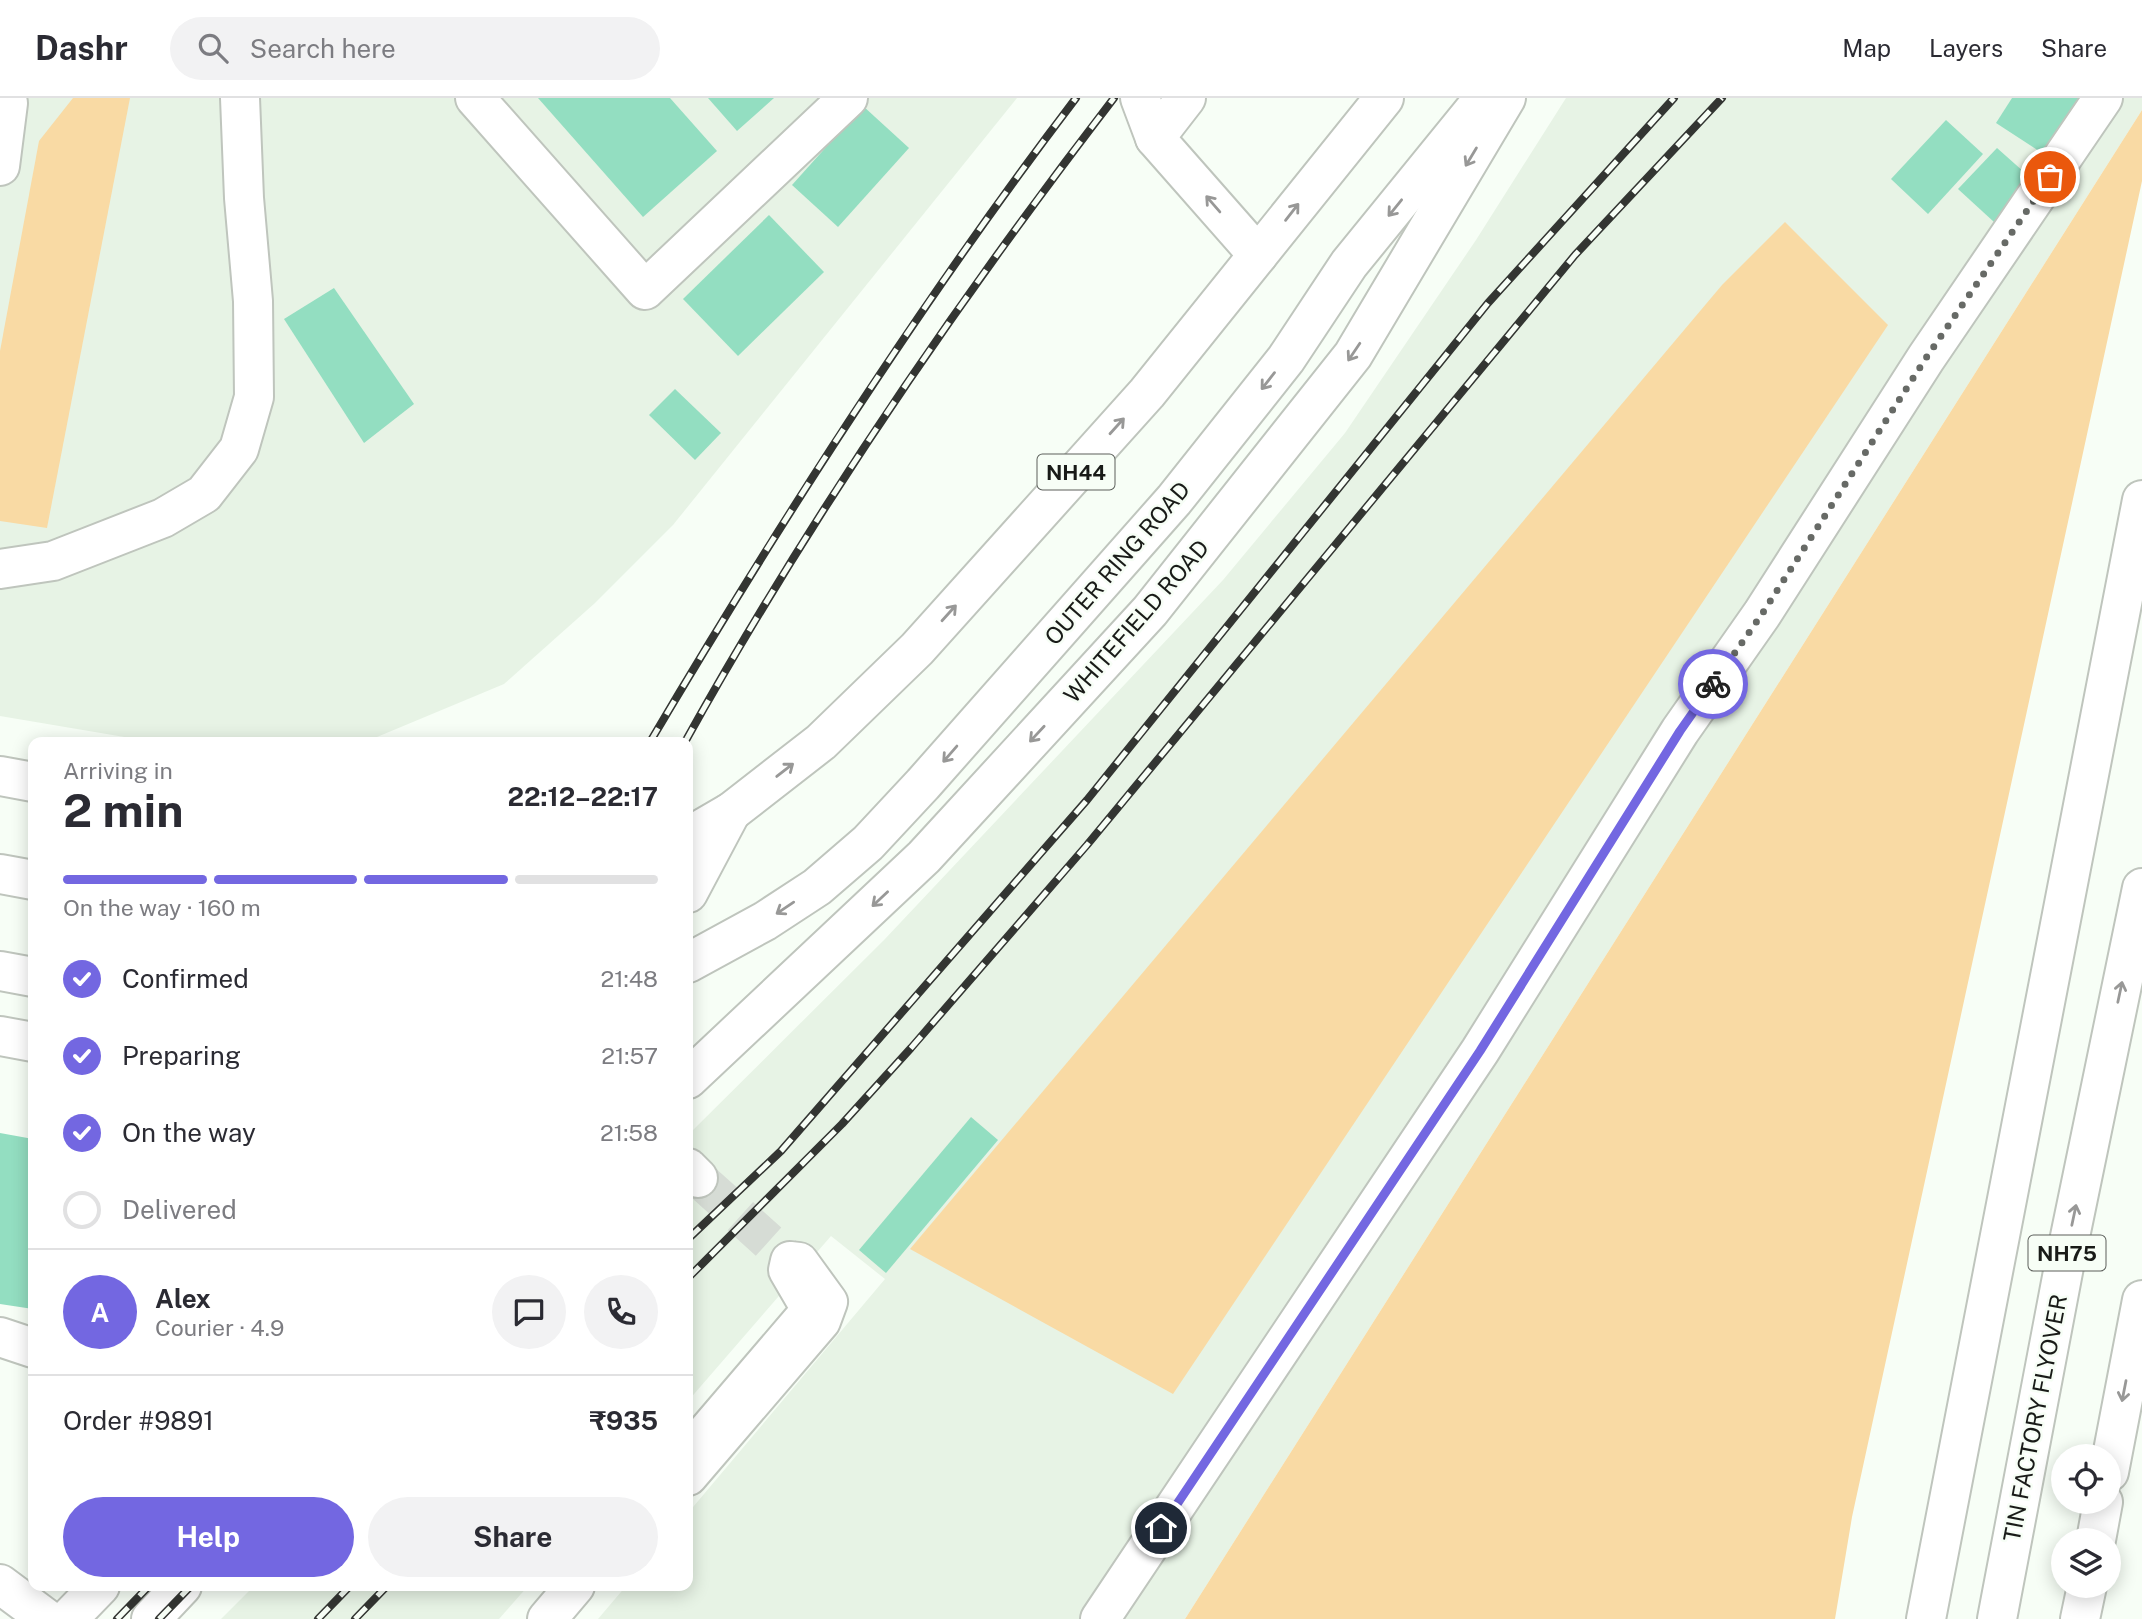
<!DOCTYPE html>
<meta charset="utf-8">
<style>
:root{--surface:#fff;--page:#f2f2f3;--text:#2b2b33;--muted:#7c7c81;--line:#e1e1e2;--accent:#7367e1}
body{margin:0;font-family:"Public Sans",sans-serif;background:var(--page);color:var(--text);height:100vh;display:flex;flex-direction:column;font-size:26px;white-space:nowrap}
*{box-sizing:border-box;margin:0}
p{font-size:23px;color:var(--muted)}
.icon{flex:none;width:38px;height:38px;fill:none;stroke:currentColor;stroke-width:2;stroke-linecap:round;stroke-linejoin:round}
.map{position:relative;flex:1;overflow:hidden}
.sheet{position:absolute;left:28px;top:639px;width:665px;height:854px;display:flex;flex-direction:column;background:var(--surface);border-radius:14px;box-shadow:0 4px 18px #0003}
.sheet>*{flex:none}
.buttons{position:absolute;left:2051px;top:1346px;display:grid;gap:14px}
.buttons a{display:grid;place-items:center;width:70px;height:70px;border-radius:50%;background:var(--surface);box-shadow:0 4px 18px #0003;font-size:35px}
.pin{position:absolute;display:grid;place-items:center;width:60px;height:60px;color:#fff;margin:-30px;border:4px solid #fff;border-radius:50%;box-shadow:0 2px 7px #0007}
.courier{position:absolute;display:grid;place-items:center;width:70px;height:70px;margin:-35px;border:5px solid #7367e1;border-radius:50%;background:#fff;color:#222;box-shadow:0 2px 9px #0007}
.headline em{font-style:normal;font-weight:700}
.headline div{display:flex;flex-direction:column-reverse}
.headline{display:flex;align-items:center;justify-content:space-between;height:119px;padding:0 35px}
h1{font-size:46px;font-weight:700;line-height:52px}
.bar{display:grid;grid-template-columns:repeat(4,1fr);gap:10px 7px;align-content:center;height:84px;padding:0 35px}
.bar i{height:9px;border-radius:5px;background:var(--line)}
.bar .on{background:var(--accent)}
.bar p{grid-column:span 4}
.line{display:flex;align-items:center;gap:18px;padding:0 35px;border-top:2px solid var(--line)}
.line div{flex:1}
.round{display:grid;place-items:center;flex:none;width:74px;height:74px;border-radius:37px;background:var(--page)}
ol{padding:0 35px;list-style:none}
li{display:flex;align-items:center;gap:21px;height:77px}
li p{margin-inline-start:auto}
li .icon{padding:7px;border-radius:50%;background:var(--accent);color:#fff;stroke-width:4}
li:last-child{color:var(--muted)}
li i{width:38px;height:38px;border:4px solid var(--line);border-radius:50%}
.cta{display:flex;gap:14px;margin-top:auto;padding:14px 35px}
.cta a{flex:1;height:80px;border-radius:42px;background:var(--accent);color:#fff;font-size:28px;font-weight:700;line-height:80px;text-align:center}
.cta a+a{background:var(--page);color:var(--text)}
header{display:flex;align-items:center;gap:42px;box-sizing:border-box;height:98px;padding:0 35px;background:var(--surface);border-bottom:2px solid var(--line)}
header strong{font-size:33px}
nav{display:flex;gap:38px;margin-inline-start:auto;font-size:24px}
.search{width:490px;height:63px;background:var(--page);display:flex;align-items:center;gap:18px;box-sizing:border-box;padding:0 24px;border-radius:38px;color:var(--muted);font-size:26px}
.map>svg:first-child{display:block}
</style>
<header>
<strong>Dashr</strong>
<div class="search"><svg class="icon" aria-label="search" viewBox="0 0 24 24"><circle cx="10" cy="10" r="6"/><path d="M15 15l6 6"/></svg>Search here</div>
<nav><a>Map</a><a>Layers</a><a>Share</a></nav>
</header>
<div class="map">
<svg width="2142" height="1521" viewBox="0 0 2142 1521">
<rect width="100%" height="100%" fill="#f7fef6"/>
<g fill="#e7f3e5">
<path d="M0 0H1017L673 427 595 505 504 586 365 644H154L0 618Z"/>
<path d="M1566 0H2142V12L1185 1521H598L626 1488H688V1415L885 1181 831 1138 688 1303V1037L884 842 1223 482 1345 335 1476 142Z"/>
<path d="M254 1488H528L499 1521H221Z"/>
</g>
<g fill="#f9daa4">
<path d="M73 0H130L47 430 0 423V253L39 43Z"/>
<path d="M2142 12V83L1852 1419 1835 1521H1185Z"/>
<path d="M1785 124 1888 227 1173 1296 910 1151 1722 187Z"/>
</g>
<g fill="#93dec1">
<path d="M538 0H670L717 53 643 119Z"/>
<path d="M708 0H774L737 33Z"/>
<path d="M2012 0H2087L2048 59 1996 25Z"/>
<path d="M863 8 909 50 838 129 792 87Z"/>
<path d="M1946 22 1983 56 1928 116 1891 81Z"/>
<path d="M1997 50 2033 82 1994 124 1958 91Z"/>
<path d="M769 117 824 174 738 258 683 201Z"/>
<path d="M334 190 414 306 364 345 284 221Z"/>
<path d="M675 291 721 335 695 362 649 317Z"/>
<path d="M971 1019 998 1042 886 1175 859 1152Z"/>
<path d="M0 1035 33 1041V1211L0 1206Z"/>
</g>
<g fill="none" stroke-linecap="round" stroke-linejoin="round">
<path stroke="#d6dcd5" stroke-width="38" stroke-dasharray="38 19" stroke-linecap="butt" d="M698 1080 790 1163"/>
<defs>
<g id="minor">
<path d="M475 0 645 192 848 0"/>
<path d="M1140 0 1155 40"/>
<path d="M1186 0 1155 40 1258 157"/>
<path d="M0 68 8 5"/>
<path d="M0 471 53 463 163 420 204 396 239 351 254 299 253 203 244 100 240 0"/>
<path d="M0 678 33 684"/>
<path d="M0 938 33 944"/>
<path d="M688 1070 698 1080"/>
<path d="M0 1239 33 1250"/>
<path d="M688 1356 806 1218 809 1208 788 1172 790 1163 799 1164 828 1204 821 1223 688 1378"/>
<path d="M0 1486 47 1521"/>
<path d="M547 1521 575 1488"/>
<path d="M1100 1521 1480 953 1680 633 1762 516 1926 260 2103 0"/>
<path d="M1926 1521 2142 402"/>
</g>
<g id="major">
<path d="M688 795 731 714"/>
<path d="M688 981 924 759 1150 513 1353 257 1506 0"/>
<path d="M68 1521 100 1488"/>
<path d="M151 1521 182 1488"/>
</g>
<g id="highway">
<path d="M688 739 731 714 821 644 917 551 1147 295 1384 0"/>
<path d="M0 776 33 782"/>
<path d="M688 865 765 823 817 789 868 745 923 686 1174 402 1286 261 1349 166 1484 0"/>
<path d="M0 873 33 879"/>
<path d="M2109 1374 2142 1202"/>
<path d="M2096 1442 2103 1404"/>
<path d="M1997 1521 2066 1158 2142 790"/>
<path d="M2080 1521 2087 1488"/>
</g>
</defs>
<use href="#minor" stroke="#bfc5bd" stroke-width="42"/>
<use href="#major" stroke="#bfc5bd" stroke-width="42"/>
<use href="#highway" stroke="#bfc5bd" stroke-width="42"/>
<use href="#minor" stroke="#fff" stroke-width="38"/>
<use href="#major" stroke="#fff" stroke-width="38"/>
<use href="#highway" stroke="#fff" stroke-width="38"/>
<defs>
<g id="rail">
<path d="M650 644C781 422 920 205 1076 0"/>
<path d="M685 644C810 419 957 204 1114 0"/>
<path d="M688 1141 781 1053 1087 702 1488 205 1674 0"/>
<path d="M688 1180 842 1026 911 950 1087 747 1575 157 1722 0"/>
<path d="M117 1521 149 1488"/>
<path d="M159 1521 191 1488"/>
<path d="M318 1521 350 1488"/>
<path d="M355 1521 387 1488"/>
</g>
</defs>
<use href="#rail" stroke="#333532" stroke-width="8"/>
<use href="#rail" stroke="#f7fef6" stroke-width="5" stroke-dasharray="16" stroke-linecap="butt"/>
</g>
<defs><path id="oneway-shaft" d="M-6 0H5M1.5-3L5.5 0L1.5 3" fill="none" stroke-width="1.6" stroke-linecap="round" stroke-linejoin="round" transform="scale(1.75)"/></defs>
<g stroke="#989897">
<use href="#oneway-shaft" transform="translate(1471 59) rotate(121)"/>
<use href="#oneway-shaft" transform="translate(1213 106) rotate(-131)"/>
<use href="#oneway-shaft" transform="translate(1395 110) rotate(129)"/>
<use href="#oneway-shaft" transform="translate(1292 114) rotate(-52)"/>
<use href="#oneway-shaft" transform="translate(1354 254) rotate(124)"/>
<use href="#oneway-shaft" transform="translate(1268 283) rotate(128)"/>
<use href="#oneway-shaft" transform="translate(1117 328) rotate(-48)"/>
<use href="#oneway-shaft" transform="translate(949 515) rotate(-48)"/>
<use href="#oneway-shaft" transform="translate(1037 636) rotate(133)"/>
<use href="#oneway-shaft" transform="translate(950 656) rotate(131)"/>
<use href="#oneway-shaft" transform="translate(785 672) rotate(-38)"/>
<use href="#oneway-shaft" transform="translate(880 801) rotate(137)"/>
<use href="#oneway-shaft" transform="translate(785 810) rotate(146)"/>
<use href="#oneway-shaft" transform="translate(2120 894) rotate(-78)"/>
<use href="#oneway-shaft" transform="translate(2074 1117) rotate(-78)"/>
<use href="#oneway-shaft" transform="translate(2124 1293) rotate(101)"/>
</g>
<g fill="none" stroke-linecap="round" stroke-linejoin="round">
<path stroke="#676a66" stroke-width="7" stroke-dasharray="0 12.6" d="M1713 586 1762 516 1926 260 2050 79"/>
<path stroke="#7367e1" stroke-width="9" d="M1161 1430 1480 953 1680 633 1713 586"/>
</g>
<g text-anchor="middle" dominant-baseline="central" stroke-width="5" stroke-linejoin="round" paint-order="stroke">
<g fill="#f7fef6" stroke="#5c5f5b" stroke-width="2">
<rect x="1037.5" y="356.5" width="77" height="35" rx="5"/>
<rect x="2028.5" y="1137.5" width="77" height="35" rx="5"/>
</g>
<g font-size="21" font-weight="bold" fill="#191b18">
<text x="1076" y="374">NH44</text>
<text x="2067" y="1155">NH75</text>
</g>
<g font-size="23" fill="#191b18" stroke="#f7fef6">
<text transform="translate(1117 465) rotate(-49)">OUTER RING ROAD</text>
<text transform="translate(1136 523) rotate(-49)">WHITEFIELD ROAD</text>
<text transform="translate(2035 1320) rotate(-79)">TIN FACTORY FLYOVER</text>
</g>
</g>
</svg>
<div class="buttons">
<a><svg class="icon" aria-label="locate" viewBox="0 0 24 24"><circle cx="12" cy="12" r="6"/><path d="M12 2v4M12 18v4M2 12h4M18 12h4"/></svg></a>
<a><svg class="icon" aria-label="layers" viewBox="0 0 24 24"><path d="M12 4l9 5-9 5-9-5zM3 14l9 5 9-5"/></svg></a>
</div>
<div class="pin" style="left:2050px;top:79px;background:#ea580c"><svg class="icon" aria-label="bag" viewBox="0 0 24 24"><path d="M5 8h14l-1 12H6zM9 8a3 3 0 0 1 6 0"/></svg></div>
<div class="pin" style="left:1161px;top:1430px;background:#1f2937"><svg class="icon" aria-label="home" viewBox="0 0 24 24"><path d="M3 11l9-7 9 7M6 9v11h12V9"/></svg></div>
<div class="courier" style="left:1713px;top:586px"><svg class="icon" aria-label="bike" viewBox="0 0 24 24"><circle cx="6" cy="16" r="4"/><circle cx="18" cy="16" r="4"/><path d="M6 16l4-8h5l3 8M10 8l3 8H6M13 5h3"/></svg></div>
<section class="sheet">
<div class="headline"><div><h1>2 min</h1><p>Arriving in</p></div><em>22:12–22:17</em></div>
<div class="bar"><i class="on"></i><i class="on"></i><i class="on"></i><i></i><p>On the way · 160 m</p></div>
<ol>
<li><svg class="icon" aria-label="check" viewBox="0 0 24 24"><path d="M5 12l5 5 9-10"/></svg>Confirmed<p>21:48</p></li>
<li><svg class="icon" aria-label="check" viewBox="0 0 24 24"><path d="M5 12l5 5 9-10"/></svg>Preparing<p>21:57</p></li>
<li><svg class="icon" aria-label="check" viewBox="0 0 24 24"><path d="M5 12l5 5 9-10"/></svg>On the way<p>21:58</p></li>
<li><i></i>Delivered</li>
</ol>
<div class="line" style="height:126px"><b class="round" style="background:var(--accent);color:#fff">A</b><div><b>Alex</b><p>Courier · 4.9</p></div><a class="round"><svg class="icon" aria-label="chat" viewBox="0 0 24 24"><path d="M4 5h16v11H9l-5 4z"/></svg></a><a class="round"><svg class="icon" aria-label="phone" viewBox="0 0 24 24"><path d="M5 4h4l2 5-3 2q2 4 5 5l2-3 5 2v4C11 20 4 13 5 4z"/></svg></a></div>
<div class="line" style="height:91px"><div>Order #9891</div><b>₹935</b></div>
<div class="cta"><a>Help</a><a>Share</a></div>
</section>
</div>
